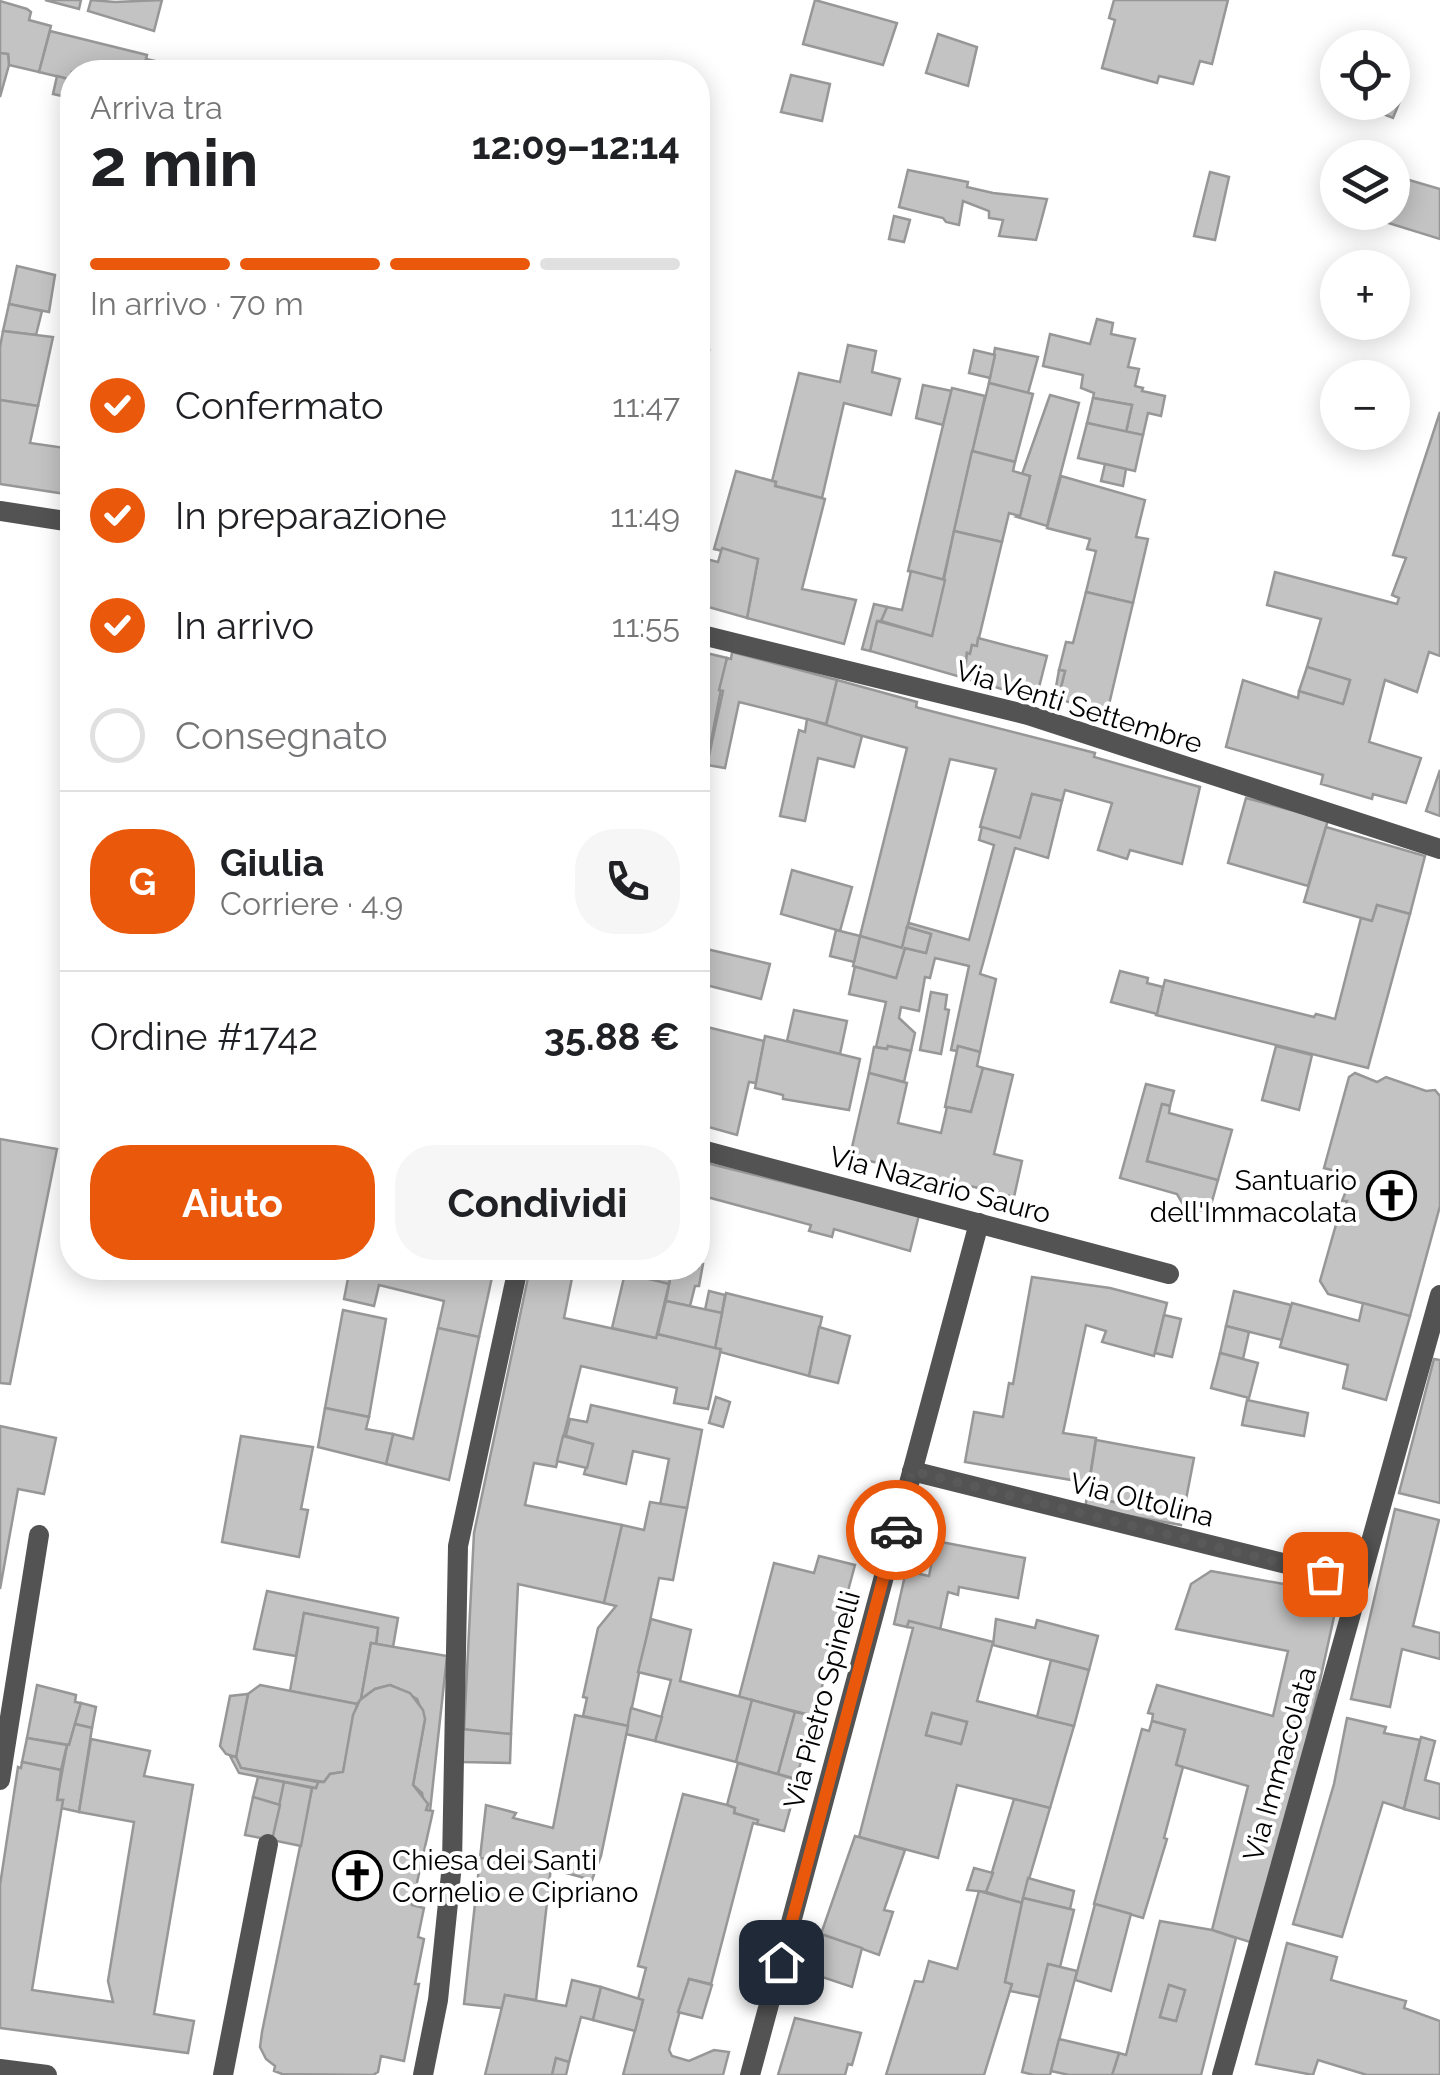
<!DOCTYPE html>
<html lang="it">
<meta charset="utf-8">
<style>
:root{--surface:#fff;--page:#f6f6f6;--text:#202124;--muted:#757577;--line:#e0e0e0;--accent:#ea580c}
body{margin:0;font-family:Raleway,sans-serif;background:var(--page);color:var(--text);height:100vh;display:flex;flex-direction:column;font-size:38px;white-space:nowrap}
*{box-sizing:border-box;margin:0}
p{font-size:32px;color:var(--muted)}
.icon{flex:none;width:55px;height:55px;fill:none;stroke:currentColor;stroke-width:2;stroke-linecap:round;stroke-linejoin:round}
.map{position:relative;flex:1;overflow:hidden}
.sheet{position:absolute;left:60px;top:60px;width:650px;height:1220px;display:flex;flex-direction:column;background:var(--surface);border-radius:40px;box-shadow:0 5px 25px #0003}
.sheet>*{flex:none}
.controls{position:absolute;left:1320px;top:30px;display:grid;gap:20px}
.controls a{display:grid;place-items:center;width:90px;height:90px;border-radius:50%;background:var(--surface);box-shadow:0 5px 25px #0003;font-size:50px}
.pin{position:absolute;display:grid;place-items:center;width:85px;height:85px;color:#fff;margin:-42px;border-radius:20px;box-shadow:0 5px 15px #0006}
.courier{position:absolute;display:grid;place-items:center;width:100px;height:100px;margin:-50px;border:8px solid #ea580c;border-radius:50%;background:#fff;color:#222;box-shadow:0 2px 12px #0007}
.headline em{font-style:normal;font-weight:700}
.headline div{display:flex;flex-direction:column-reverse}
.headline{display:flex;align-items:center;justify-content:space-between;height:170px;padding:0 30px}
h1{font-size:65px;font-weight:700;line-height:75px}
.bar{display:grid;grid-template-columns:repeat(4,1fr);gap:15px 10px;align-content:center;height:120px;padding:0 30px}
.bar i{height:12px;border-radius:8px;background:var(--line)}
.bar .selected{background:var(--accent)}
.bar p{grid-column:span 4}
.line{display:flex;align-items:center;gap:25px;padding:0 30px;border-top:2px solid var(--line)}
.line div{flex:1}
.round{display:grid;place-items:center;flex:none;width:105px;height:105px;border-radius:40px;background:var(--page)}
ol{padding:0 30px;list-style:none}
li{display:flex;align-items:center;gap:30px;height:110px}
li p{margin-inline-start:auto}
li .icon{padding:10px;border-radius:50%;background:var(--accent);color:#fff;stroke-width:4}
li:last-child{color:var(--muted)}
li i{width:55px;height:55px;border:5px solid var(--line);border-radius:50%}
.action{display:flex;gap:20px;margin-top:auto;padding:20px 30px}
.action a{flex:1;height:115px;border-radius:40px;background:var(--accent);color:#fff;font-size:40px;font-weight:700;line-height:115px;text-align:center}
.action a+a{background:var(--page);color:var(--text)}
.map>svg:first-child{display:block}
</style>
<div class="map">
<svg width="1440" height="2075" viewBox="0 0 1440 2075">
<rect width="100%" height="100%" fill="#fff"/>
<g fill="#c3c3c3" stroke="#979797" stroke-width="2.5" fill-rule="evenodd">
<path d="M45 0H81L79 9Z"/>
<path d="M91 0 115 2 162 0 154 31 88 11Z"/>
<path d="M815 0 897 23 883 65 803 44Z"/>
<path d="M1114 0H1228L1212 64 1200 61 1193 84 1159 76 1157 83 1102 68 1115 20 1109 18Z"/>
<path d="M0 1 27 9 31 12 29 20 51 26 39 72 9 65 8 54 0 53Z"/>
<path d="M50 31 147 55 143 72H72V80L39 72Z"/>
<path d="M938 34 977 47 968 86 926 73Z"/>
<path d="M0 53 8 54 9 65 0 97Z"/>
<path d="M146 59 204 72H143Z"/>
<path d="M791 75 830 84 822 121 781 112Z"/>
<path d="M57 76 72 80V105L69 104 71 98 53 94Z"/>
<path d="M1392 93 1402 96 1393 118 1370 109 1372 102H1392Z"/>
<path d="M908 170 968 182 967 187 993 193 1047 199 1036 240 999 236 1003 220 989 218V211L963 201 959 225 946 222 943 218 899 207Z"/>
<path d="M1210 172 1229 177 1215 240 1194 236Z"/>
<path d="M1392 175 1440 189V239L1353 212H1392Z"/>
<path d="M894 216 910 220 904 242 889 239Z"/>
<path d="M17 266 55 275 49 312 9 304Z"/>
<path d="M9 304 42 311 36 335 3 331Z"/>
<path d="M1097 319 1113 323 1111 334 1135 339 1128 367 1139 369 1135 386 1143 388 1142 391 1165 396 1161 416 1148 413 1143 435 1126 432 1132 405 1093 398 1094 393 1081 388 1083 375 1043 366 1050 334 1090 344Z"/>
<path d="M3 331 53 337 38 406 0 400V347Z"/>
<path d="M848 345 876 351 872 372 900 379 891 415 844 403 822 498 775 486 776 482 772 481 799 373 840 382Z"/>
<path d="M698 348 709 350 698 404Z"/>
<path d="M995 348 1038 357 1028 393 989 383Z"/>
<path d="M974 350 995 355 990 378 969 373Z"/>
<path d="M989 383 1033 394 1015 462 972 451Z"/>
<path d="M923 385 952 391 943 425 916 418Z"/>
<path d="M952 388 985 396 943 580 908 571Z"/>
<path d="M1050 395 1079 403 1047 526 1017 517 1020 516 1030 476 1022 474Z"/>
<path d="M1093 398 1132 405 1126 432 1087 423Z"/>
<path d="M0 400 38 406 30 443 72 449V495L0 484Z"/>
<path d="M1440 412V656L1429 652 1417 692 1385 680 1369 742 1421 758 1406 803 1373 794 1372 799 1321 784 1323 775 1226 747 1243 680 1298 698 1299 691 1343 704 1350 680 1307 667 1321 619 1267 605 1275 572 1397 604 1399 598 1392 595 1406 558 1393 555Z"/>
<path d="M1087 423 1143 435 1135 471 1078 458Z"/>
<path d="M972 451 1015 462 1013 471 1030 476 1020 516 1009 513 1002 542 954 531Z"/>
<path d="M1105 464 1126 469 1123 486 1101 481Z"/>
<path d="M736 471 776 482 775 486 825 499 802 589 856 600 844 644 747 618 758 559 714 549Z"/>
<path d="M1061 476 1145 500 1136 537 1148 539 1133 603 1086 592 1096 551 1087 549 1090 539 1047 528Z"/>
<path d="M954 531 1002 542 977 646 972 645 970 654 967 653 964 678 870 651 877 621 932 636Z"/>
<path d="M722 548 758 559 747 618 698 604V557L718 562Z"/>
<path d="M911 571 945 580 932 636 881 621 887 607 902 610Z"/>
<path d="M1086 592 1133 603 1107 713 1058 699 1065 671 1059 670 1066 642 1073 643Z"/>
<path d="M874 604 887 607 881 621H877L870 651 862 649Z"/>
<path d="M978 638 1047 656 1036 699 964 678 967 653 970 654 972 645 977 646Z"/>
<path d="M698 651 727 658 698 809Z"/>
<path d="M732 652 837 680 826 724 739 702 725 768 707 765 723 691 719 690 727 658 731 659Z"/>
<path d="M1307 667 1350 680 1343 704 1299 691Z"/>
<path d="M1059 670 1065 671 1058 699 1054 698Z"/>
<path d="M837 680 917 702 916 707 919 708 1095 753 1094 757 1200 787 1182 864 1130 850 1127 859 1098 850 1112 803 1065 790 1062 801 1032 794 1020 838 980 827 996 769 950 759 902 948 860 936 907 748 826 726Z"/>
<path d="M807 719 862 736 854 767 818 758 805 821 780 816 799 730 805 732Z"/>
<path d="M1440 770V816L1426 811Z"/>
<path d="M1032 794 1062 801 1048 858 1015 848 980 974 996 979 980 1052 958 1046 957 1051 951 1050 969 966 935 958 930 978 925 977 919 1011 901 1007 899 1018 915 1033 911 1051 888 1046 887 1049 876 1047 886 1002 849 994 855 966 896 978 905 948 926 953 931 934 907 927 909 923 969 940 994 845 979 840 982 827 1020 838Z"/>
<path d="M1246 798 1328 820 1308 886 1228 863Z"/>
<path d="M1326 827 1425 856 1410 914 1377 905 1372 921 1304 902Z"/>
<path d="M792 870 852 887 840 931 781 914Z"/>
<path d="M1377 905 1410 914 1368 1068 1156 1015 1165 980 1314 1017 1316 1014 1335 1019 1361 918 1372 921Z"/>
<path d="M907 927 931 934 926 953 905 948 896 978 853 966 860 936 902 948Z"/>
<path d="M836 930 860 936 854 962 830 956Z"/>
<path d="M698 947 770 964 761 999 698 983Z"/>
<path d="M1120 971 1148 978 1147 983 1163 987 1157 1014 1111 1002Z"/>
<path d="M931 992 947 995 945 1009 949 1010 941 1054 920 1050Z"/>
<path d="M794 1010 847 1021 840 1054 787 1041Z"/>
<path d="M707 1027 764 1041 756 1083 749 1082 737 1135 698 1124V1069Z"/>
<path d="M765 1036 860 1059 849 1110 783 1099V1095L755 1088Z"/>
<path d="M888 1046 911 1051 904 1082 869 1073 874 1047 887 1049Z"/>
<path d="M958 1046 980 1052 977 1066 983 1068 971 1112 945 1107Z"/>
<path d="M1276 1046 1312 1055 1299 1110 1262 1100Z"/>
<path d="M983 1068 1013 1075 994 1154 1022 1161 1014 1197 850 1156 869 1073 907 1083 898 1123 941 1133 947 1107 971 1112Z"/>
<path d="M1355 1073 1377 1082 1386 1077 1426 1091 1435 1090 1440 1096V1206L1410 1316 1328 1294 1320 1281 1337 1221 1341 1222 1347 1201H1342L1346 1191 1339 1172 1324 1168 1349 1077Z"/>
<path d="M1146 1084 1174 1091 1170 1106 1162 1104 1147 1161 1218 1180 1211 1205 1201 1211 1184 1206 1177 1194 1120 1178Z"/>
<path d="M1162 1104 1170 1106 1169 1113 1232 1130 1218 1180 1147 1161Z"/>
<path d="M0 1139 57 1149 10 1384 0 1383Z"/>
<path d="M698 1161 919 1215 910 1251 834 1229 832 1237 809 1231 811 1225 707 1197 705 1204 698 1202Z"/>
<path d="M698 1202 705 1204 698 1238Z"/>
<path d="M698 1263 703 1264 699 1286H695L690 1306 666 1301 672 1268H698Z"/>
<path d="M350 1268H494L479 1337 438 1328 444 1301 379 1285 374 1306 344 1299Z"/>
<path d="M530 1268H574L564 1318 656 1338 657 1334 721 1349 708 1409 674 1403 677 1388 581 1366 556 1467 534 1463 525 1505 622 1525 604 1603 518 1584 511 1734 464 1730 474 1533Z"/>
<path d="M623 1268H672L669 1284 622 1273Z"/>
<path d="M625 1273 669 1284 656 1338 612 1328Z"/>
<path d="M1032 1277 1110 1288 1167 1303 1154 1356 1102 1342 1106 1331 1086 1325 1063 1433 1096 1438 1089 1483 965 1462 974 1412 1003 1417 1009 1383 1013 1384Z"/>
<path d="M709 1291 725 1295 722 1313 705 1310Z"/>
<path d="M1234 1291 1291 1305 1282 1340 1226 1326Z"/>
<path d="M726 1293 822 1317 809 1376 720 1352 721 1349 715 1348Z"/>
<path d="M666 1301 722 1313 715 1348 658 1334Z"/>
<path d="M1292 1303 1359 1321 1363 1303 1410 1316 1386 1400 1343 1388 1348 1365 1280 1347Z"/>
<path d="M343 1310 386 1319 369 1417 325 1408Z"/>
<path d="M1164 1315 1181 1319 1172 1357 1155 1353Z"/>
<path d="M1226 1326 1249 1332 1243 1359 1220 1353Z"/>
<path d="M819 1327 850 1336 838 1383 809 1376Z"/>
<path d="M438 1328 479 1337 449 1480 386 1464 393 1434 413 1439Z"/>
<path d="M1220 1353 1258 1363 1249 1398 1211 1388Z"/>
<path d="M1434 1359 1440 1360V1503L1399 1493Z"/>
<path d="M716 1397 730 1402 723 1427 709 1423Z"/>
<path d="M1247 1400 1308 1413 1304 1436 1242 1425Z"/>
<path d="M591 1405 702 1430 687 1508 660 1505 669 1459 633 1451 626 1484 584 1474 593 1444 563 1435H566L570 1419 587 1422Z"/>
<path d="M325 1408 369 1417 366 1429 393 1434 386 1464 318 1447Z"/>
<path d="M0 1426 56 1438 44 1494 18 1489 0 1589Z"/>
<path d="M241 1436 313 1447 301 1509 308 1510 299 1557 222 1542Z"/>
<path d="M563 1436 593 1444 587 1468 557 1461Z"/>
<path d="M1096 1440 1194 1458 1183 1515 1087 1497Z"/>
<path d="M1087 1497 1183 1515 1181 1525 1085 1508Z"/>
<path d="M650 1502 687 1508 673 1580 659 1578 628 1726 583 1716 587 1698 583 1697 598 1628 616 1606 604 1603 622 1525 644 1530Z"/>
<path d="M1395 1509 1439 1520 1413 1626 1440 1633V1659L1402 1649 1390 1707 1351 1699Z"/>
<path d="M936 1541 1025 1558 1018 1598 959 1587 958 1595 948 1592 940 1630 909 1621 907 1627 894 1624 906 1571 929 1576Z"/>
<path d="M819 1556 855 1565 814 1716 739 1697 774 1563 814 1573Z"/>
<path d="M1211 1571 1339 1594 1301 1767 1253 1943 1212 1930 1248 1786 1176 1765 1185 1730 1152 1721 1153 1714 1148 1713 1157 1685 1273 1716 1288 1651 1176 1629 1191 1584Z"/>
<path d="M267 1591 398 1618 393 1647 376 1644 378 1628 304 1613 296 1656 254 1649Z"/>
<path d="M304 1613 378 1628 376 1644 371 1643 361 1699 357 1704 290 1691Z"/>
<path d="M651 1619 691 1630 680 1681 752 1700 736 1762 655 1741 671 1680 638 1672Z"/>
<path d="M996 1619 1035 1628 1037 1620 1098 1636 1089 1670 993 1645Z"/>
<path d="M909 1621 993 1642 977 1701 1074 1726 1050 1808 957 1785 938 1858 859 1837 913 1628 907 1627ZM932 1713 967 1722 961 1744 926 1735Z"/>
<path d="M371 1643 447 1656 430 1811 426 1810 428 1804 424 1803 422 1793 413 1785 425 1719 417 1699 390 1685 375 1689 361 1699Z"/>
<path d="M1051 1660 1089 1670 1074 1726 1037 1717Z"/>
<path d="M37 1685 76 1695 75 1702 81 1703 69 1745 27 1738Z"/>
<path d="M260 1685 357 1704 343 1772 330 1774 324 1782 241 1768 236 1757 248 1694Z"/>
<path d="M390 1685 410 1693 423 1710 425 1719 413 1785 428 1804 426 1810 433 1811 412 1905 424 1908 418 1937 424 1939 415 1984H419L404 2061 381 2056 378 2072 373 2075 282 2074 274 2071 275 2066 266 2059 260 2047 262 2032 312 1788H316L318 1782H324L330 1774 343 1772 353 1715 360 1700 375 1689Z"/>
<path d="M248 1694 245 1709 236 1757 226 1754 220 1746 230 1696Z"/>
<path d="M752 1700 795 1712 778 1774 736 1762Z"/>
<path d="M81 1703 96 1707 92 1728 75 1724Z"/>
<path d="M631 1708 662 1717 655 1741 626 1734Z"/>
<path d="M795 1712 814 1716 796 1779 778 1774Z"/>
<path d="M932 1713 967 1722 961 1744 926 1735Z"/>
<path d="M575 1715 628 1726 601 1856 592 1880 493 1853V1859L480 1858 486 1805 516 1813 513 1818 553 1828Z"/>
<path d="M1347 1718 1386 1727 1384 1733 1420 1740 1404 1809 1383 1802 1342 1937 1293 1924 1334 1784Z"/>
<path d="M1152 1721 1185 1730 1176 1765 1183 1767 1164 1838 1167 1839 1143 1918 1094 1904 1142 1729 1149 1731Z"/>
<path d="M75 1724 92 1728 79 1812 61 1808 63 1800H57L67 1745H69Z"/>
<path d="M462 1729 511 1734 510 1763 462 1762Z"/>
<path d="M1421 1737 1435 1741 1425 1780 1440 1784V1819L1404 1809Z"/>
<path d="M27 1738 67 1745 61 1770 22 1762Z"/>
<path d="M91 1739 150 1751 144 1776 193 1785 154 2014 194 2021 188 2053 0 2028V1885L18 1767 21 1768 22 1762 61 1770 57 1800H63L32 1990 113 2002 108 1981 134 1822 79 1812Z"/>
<path d="M230 1756 236 1757 241 1768 318 1782 316 1788 239 1773Z"/>
<path d="M738 1763 798 1780 784 1831 757 1824 758 1820 734 1813 735 1808 727 1805Z"/>
<path d="M258 1777 284 1782 280 1805 253 1797Z"/>
<path d="M284 1782 312 1788 301 1846 272 1840Z"/>
<path d="M683 1794 727 1805 735 1808 734 1813 758 1820 757 1824 753 1823 711 1984 689 1979 669 2050 672 2056 689 2061 714 2050 729 2052 723 2075H623L643 2000 638 1999 646 1968 638 1966Z"/>
<path d="M253 1797 280 1805 272 1840 245 1835Z"/>
<path d="M1014 1799 1050 1808 1022 1903 986 1892Z"/>
<path d="M855 1836 905 1850 884 1910 893 1912 879 1955 821 1934Z"/>
<path d="M493 1853 551 1867 536 2000 505 1995 502 2013 501 2008 464 2004 480 1858 493 1859Z"/>
<path d="M974 1868 993 1873 986 1892 967 1890Z"/>
<path d="M1028 1878 1074 1891 1070 1909 1023 1898Z"/>
<path d="M979 1891 1022 1903 1005 1982 1012 1984 984 2075H886L915 1981 923 1982 929 1961 957 1969Z"/>
<path d="M1023 1898 1074 1910 1060 1967 1048 1964 1040 1997 1010 1991 1012 1984 1005 1982Z"/>
<path d="M1095 1904 1131 1914 1111 1991 1075 1980Z"/>
<path d="M1160 1921 1212 1930 1236 1938 1201 2075H1112L1119 2053 1126 2055ZM1169 1985 1185 1990 1176 2021 1160 2017Z"/>
<path d="M821 1934 862 1948 852 1987 810 1973Z"/>
<path d="M1287 1943 1337 1957 1331 1980 1406 2001 1404 2008 1440 2021V2075H1367L1318 2060 1313 2075 1256 2064Z"/>
<path d="M1048 1964 1077 1971 1050 2075H1034L1022 2072Z"/>
<path d="M689 1979 712 1985 702 2018 678 2012Z"/>
<path d="M572 1980 601 1987 593 2020 581 2017 569 2062 556 2058 552 2075H485L505 1995 566 2006Z"/>
<path d="M1169 1985 1185 1990 1176 2021 1160 2017Z"/>
<path d="M601 1987 643 2000 635 2031 593 2020Z"/>
<path d="M795 2018 861 2033 852 2065 848 2064 845 2075H778Z"/>
<path d="M1059 2039 1119 2053 1112 2075H1069L1051 2071Z"/>
<path d="M556 2058 569 2062 566 2075H552Z"/>
</g>
<g fill="none" stroke-linecap="round" stroke-linejoin="round">
<g stroke="#535353" stroke-width="20">
<path d="M0 511 72 522"/>
<path d="M698 634 1028 715 1440 849"/>
<path d="M698 1149 1169 1274"/>
<path d="M912 1471 1359 1582"/>
<path d="M0 1780 39 1535"/>
<path d="M0 2069 47 2075"/>
<path d="M223 2075 268 1844"/>
<path d="M423 2075 438 2000 452 1864 458 1546 518 1268"/>
<path d="M750 2075 979 1223"/>
<path d="M1222 2075 1440 1295"/>
</g>
</g>
<g fill="none" stroke-linecap="round" stroke-linejoin="round">
<path stroke="#595959" stroke-width="10" stroke-dasharray="0 18" d="M896 1530 912 1471 1325 1574"/>
<path stroke="#ea580c" stroke-width="12" d="M781 1962 896 1530"/>
</g>
<defs>
<symbol id="church-ring" viewBox="-11 -11 22 22"><circle r="9.5" fill="#fff" stroke="#000" stroke-width="1.5"/><path d="M-1.2-6h2.4v3.5h3.3v2.4h-3.3V6h-2.4V-.1h-3.3v-2.4h3.3Z" fill="#000"/></symbol>
</defs>
<g fill-rule="evenodd">
<use href="#church-ring" x="1364" y="1168" width="55" height="55"/>
<use href="#church-ring" x="330" y="1848" width="55" height="55"/>
</g>
<g text-anchor="middle" dominant-baseline="central" stroke-width="8" stroke-linejoin="round" paint-order="stroke">
<g font-size="28" fill="#000" stroke="#fff">
<text transform="translate(1079 707) rotate(17)">Via Venti Settembre</text>
<text transform="translate(940 1185) rotate(15)">Via Nazario Sauro</text>
<text transform="translate(1142 1500) rotate(14)">Via Oltolina</text>
<text transform="translate(822 1700) rotate(-75)">Via Pietro Spinelli</text>
<text transform="translate(1280 1764) rotate(-74)">Via Immacolata</text>
</g>
<g font-size="28" fill="#000" stroke="#fff" text-anchor="end">
<text x="1357" y="1180">Santuario<tspan x="1357" dy="32">dell'Immacolata</tspan></text>
<text x="392" y="1860" text-anchor="start">Chiesa dei Santi<tspan x="392" dy="32">Cornelio e Cipriano</tspan></text>
</g>
</g>
</svg>
<div class="controls">
<a><svg class="icon" aria-label="locate" viewBox="0 0 24 24"><circle cx="12" cy="12" r="6"/><path d="M12 2v4M12 18v4M2 12h4M18 12h4"/></svg></a>
<a><svg class="icon" aria-label="layers" viewBox="0 0 24 24"><path d="M12 4l9 5-9 5-9-5zM3 14l9 5 9-5"/></svg></a>
<a>+</a>
<a>−</a>
</div>
<div class="pin" style="left:1325px;top:1574px;background:#ea580c"><svg class="icon" aria-label="bag" viewBox="0 0 24 24"><path d="M5 8h14l-1 12H6zM9 8a3 3 0 0 1 6 0"/></svg></div>
<div class="pin" style="left:781px;top:1962px;background:#1f2937"><svg class="icon" aria-label="home" viewBox="0 0 24 24"><path d="M3 11l9-7 9 7M6 9v11h12V9"/></svg></div>
<div class="courier" style="left:896px;top:1530px"><svg class="icon" aria-label="car" viewBox="0 0 24 24"><path d="M5 17H2v-5l4-1 3-4h7l3 4 3 1v5h-3M9 17h6M6 11h13"/><circle cx="7" cy="17" r="2"/><circle cx="17" cy="17" r="2"/></svg></div>
<section class="sheet">
<div class="headline"><div><h1>2 min</h1><p>Arriva tra</p></div><em>12:09–12:14</em></div>
<div class="bar"><i class="selected"></i><i class="selected"></i><i class="selected"></i><i></i><p>In arrivo · 70 m</p></div>
<ol>
<li><svg class="icon" aria-label="check" viewBox="0 0 24 24"><path d="M5 12l5 5 9-10"/></svg>Confermato<p>11:47</p></li>
<li><svg class="icon" aria-label="check" viewBox="0 0 24 24"><path d="M5 12l5 5 9-10"/></svg>In preparazione<p>11:49</p></li>
<li><svg class="icon" aria-label="check" viewBox="0 0 24 24"><path d="M5 12l5 5 9-10"/></svg>In arrivo<p>11:55</p></li>
<li><i></i>Consegnato</li>
</ol>
<div class="line" style="height:180px"><b class="round" style="background:var(--accent);color:#fff">G</b><div><b>Giulia</b><p>Corriere · 4.9</p></div><a class="round"><svg class="icon" aria-label="phone" viewBox="0 0 24 24"><path d="M5 4h4l2 5-3 2q2 4 5 5l2-3 5 2v4C11 20 4 13 5 4z"/></svg></a></div>
<div class="line" style="height:130px"><div>Ordine #1742</div><b>35.88 €</b></div>
<div class="action"><a>Aiuto</a><a>Condividi</a></div>
</section>
</div>
